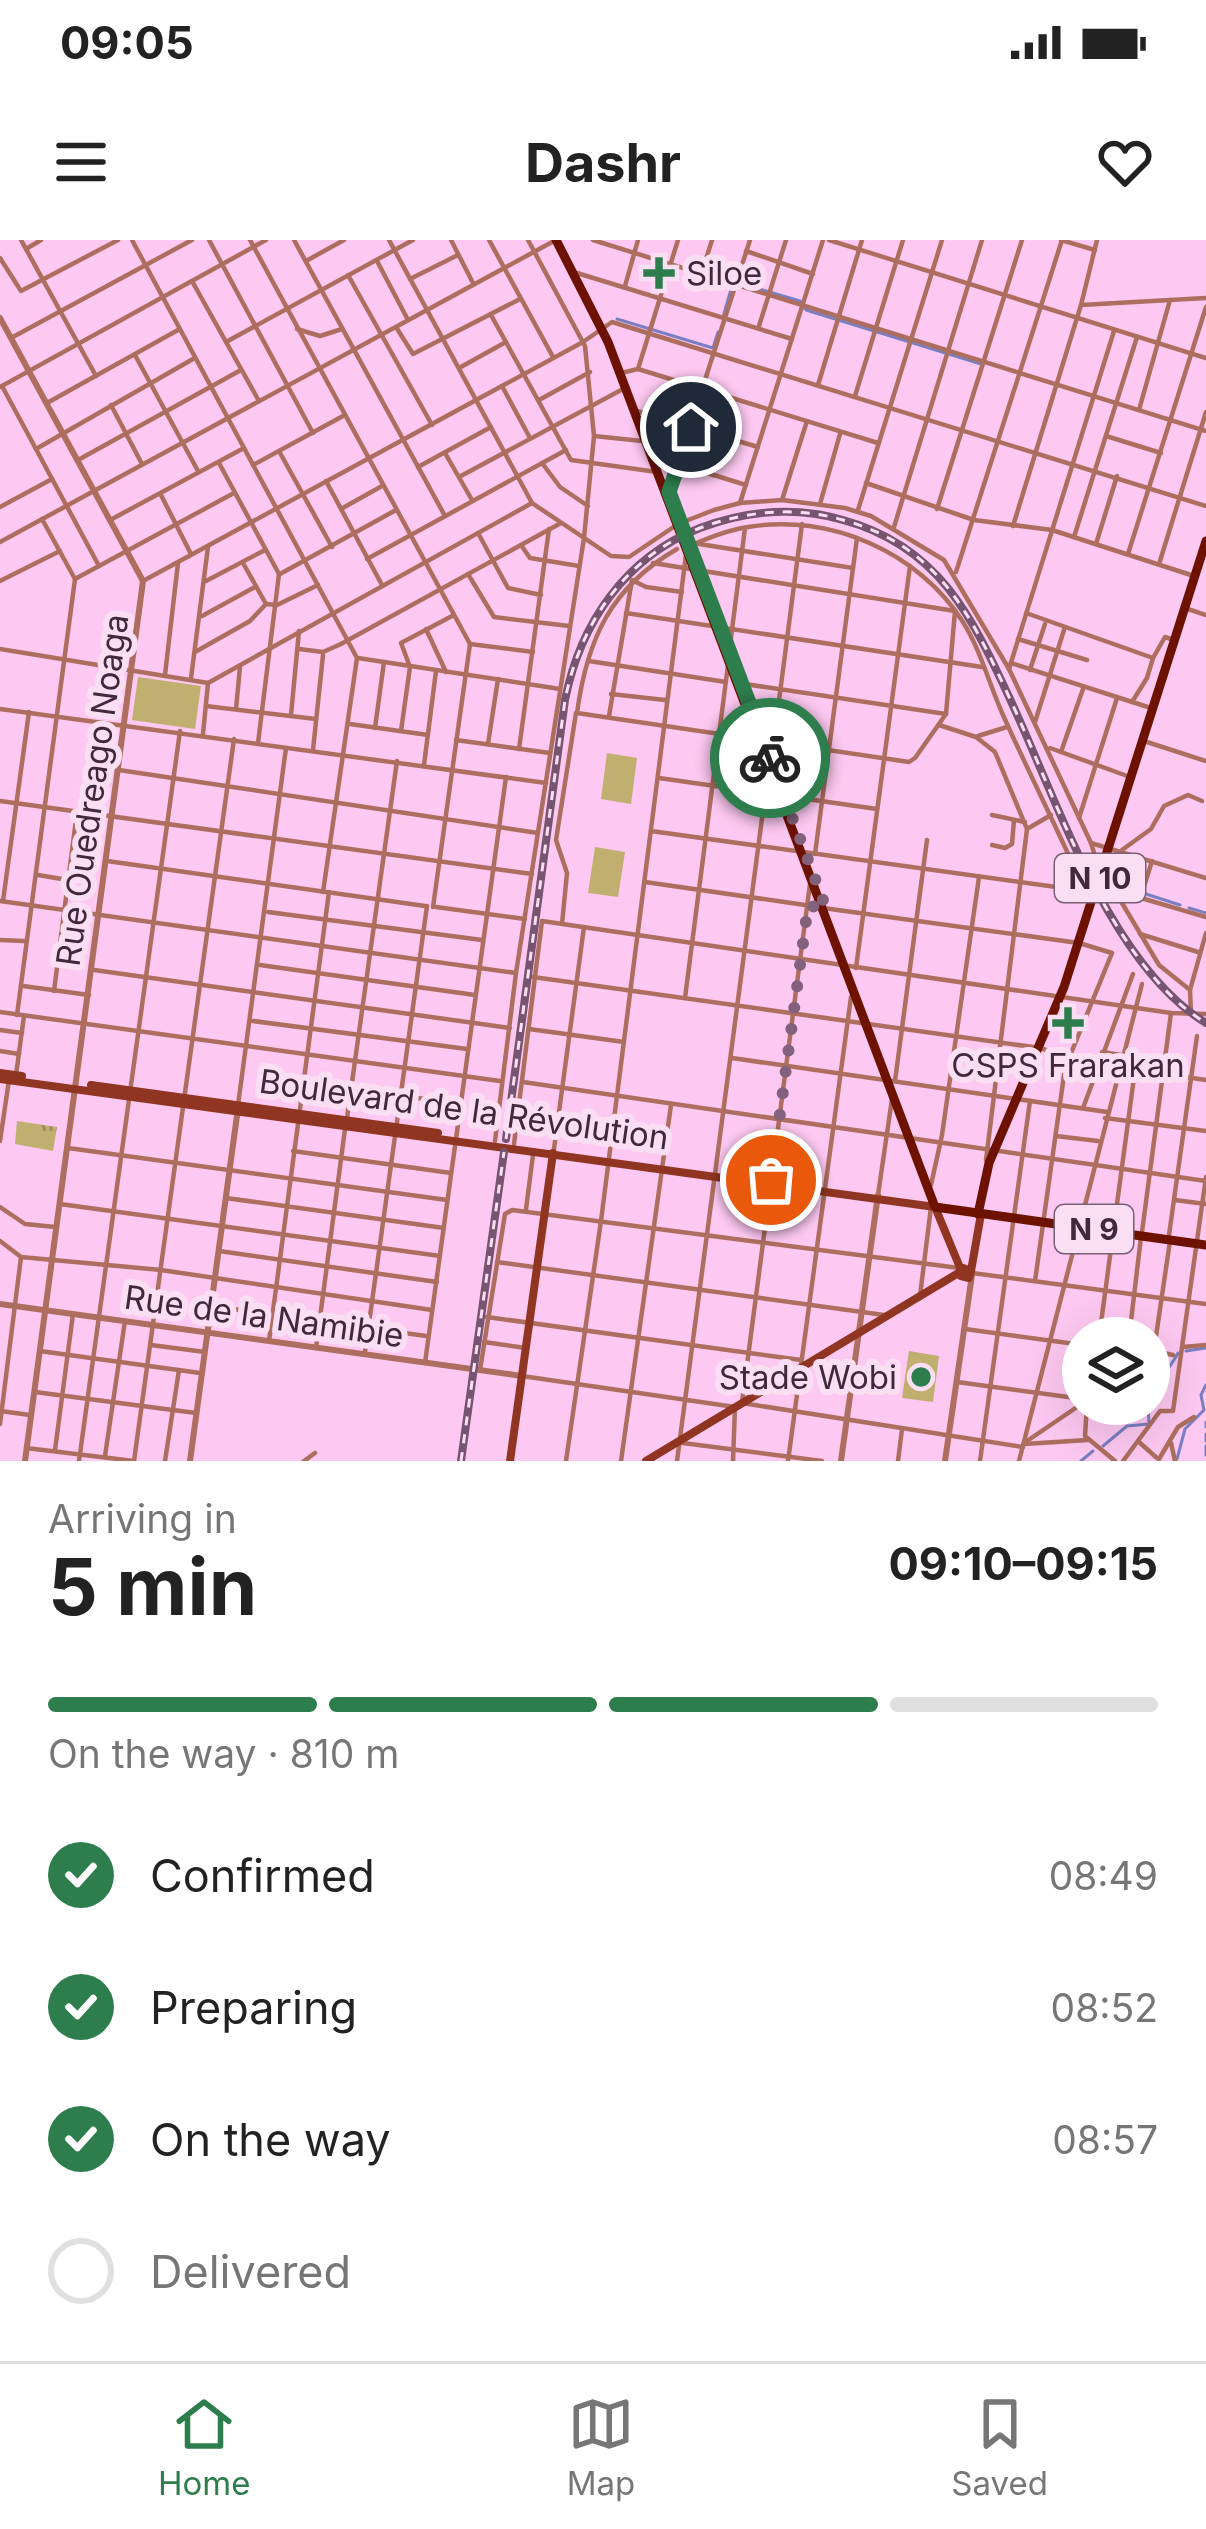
<!DOCTYPE html>
<meta charset="utf-8">
<style>
:root{--surface:#fff;--page:#f2f2f2;--text:#222;--muted:#767676;--line:#e0e0e0;--accent:#2d7d4d}
body{margin:0;font-family:Inter,sans-serif;background:var(--page);color:var(--text);height:100vh;display:flex;flex-direction:column;font-size:45px;white-space:nowrap}
*{box-sizing:border-box;margin:0}
p{font-size:39px;color:var(--muted)}
.icon{flex:none;width:66px;height:66px;fill:none;stroke:currentColor;stroke-width:2;stroke-linecap:round;stroke-linejoin:round}
.map{position:relative;height:1221px;overflow:hidden}
.drawer{display:flex;flex-direction:column;background:var(--surface);flex:1}
.drawer>*{flex:none}
.tools{position:absolute;left:1062px;top:1077px;display:grid;gap:24px}
.tools a{display:grid;place-items:center;width:108px;height:108px;border-radius:50%;background:var(--surface);box-shadow:0 12px 48px #0002;font-size:60px}
.pin{position:absolute;display:grid;place-items:center;width:102px;height:102px;color:#fff;margin:-51px;border:6px solid #fff;border-radius:50%;box-shadow:0 3px 12px #0007}
.courier{position:absolute;display:grid;place-items:center;width:120px;height:120px;margin:-60px;border:9px solid #2d7d4d;border-radius:50%;background:#fff;color:#222;box-shadow:0 3px 15px #0007}
.headline em{font-style:normal;font-weight:700}
.headline div{display:flex;flex-direction:column-reverse}
.headline{display:flex;align-items:center;justify-content:space-between;height:204px;padding:0 48px}
h1{font-size:78px;font-weight:700;line-height:90px}
.bar{display:grid;grid-template-columns:repeat(4,1fr);gap:18px 12px;align-content:center;height:144px;padding:0 48px}
.bar i{height:15px;border-radius:9px;background:var(--line)}
.bar .on{background:var(--accent)}
.bar p{grid-column:span 4}
ol{padding:0 48px;list-style:none}
li{display:flex;align-items:center;gap:36px;height:132px}
li p{margin-inline-start:auto}
li .icon{padding:12px;border-radius:50%;background:var(--accent);color:#fff;stroke-width:4}
li:last-child{color:var(--muted)}
li i{width:66px;height:66px;border:6px solid var(--line);border-radius:50%}
.status{display:flex;justify-content:space-between;align-items:center;height:84px;padding:0 60px;background:var(--surface);direction:ltr}
.status svg{height:33px;fill:currentColor}
header{display:flex;justify-content:space-between;align-items:center;height:156px;padding:0 48px;background:var(--surface);font-size:54px;font-weight:700}
.tabs{display:flex;justify-content:space-around;align-items:center;height:168px;border-top:3px solid var(--line);background:var(--surface);font-size:33px;color:var(--muted)}
.tabs a{display:grid;justify-items:center;gap:6px}
.tabs .on{color:var(--accent)}
.map>svg:first-child{display:block}
</style>
<div class="status"><b>09:05</b><svg viewBox="0 0 49 12"><path d="M0 12V9h3v3zM5 12V6h3v6zM10 12V3h3v9zM15 12V0h3v12zM26 1h20v11H26zM47 4h2v5h-2z"/></svg></div>
<header><svg class="icon" aria-label="menu" viewBox="0 0 24 24"><path d="M4 6h16M4 12h16M4 18h16"/></svg>Dashr<svg class="icon" aria-label="heart" viewBox="0 0 24 24"><path d="M12 20l-8-8c-3-5 5-10 8-4 3-6 11-1 8 4z"/></svg></header>
<div class="map">
<svg width="1206" height="1221" viewBox="0 0 1206 1221">
<defs>
<pattern id="grass-tufts" width="24" height="20" patternUnits="userSpaceOnUse" patternTransform="scale(3)"><rect width="24" height="20" fill="#c1af70"/><path d="M3 7l-1-3M5 7V3M7 7l1-3M15 17l-1-3M17 17v-4M19 17l1-3" fill="none" stroke="#9e8e5d"/></pattern>
</defs>
<rect width="100%" height="100%" fill="#fdc8f1"/>
<path fill="url(#grass-tufts)" d="M17 881 57 887 53 911 15 904Z"/>
<g fill="#c1af70">
<path d="M138 437 201 446 195 489 132 480Z"/>
<path d="M607 513 637 518 631 564 601 559Z"/>
<path d="M595 607 625 612 618 657 588 653Z"/>
<path d="M909 1111 939 1116 933 1162 902 1158Z"/>
</g>
<g fill="none" stroke-linecap="round" stroke-linejoin="round">
<g stroke="#7a7fc3" stroke-width="3">
<path d="M739 43 800 61 806 70 981 124"/>
<path d="M723 77 732 46"/>
<path d="M617 79 713 108 718 92"/>
<path d="M1105 646 1120 645"/>
<path d="M1146 654 1180 665"/>
<path d="M1189 668 1206 673"/>
<path d="M1186 1111 1206 1108"/>
<path d="M1149 1161C1155 1140 1169 1131 1178 1113"/>
<path d="M1206 1182V1187"/>
<path d="M1206 1194V1201"/>
<path d="M1103 1206 1127 1186 1149 1184 1148 1164"/>
<path d="M1206 1206V1215"/>
<path d="M1177 1219 1185 1189 1204 1170 1201 1155 1206 1145"/>
<path d="M1081 1221 1093 1211"/>
</g>
<g stroke="#ae6e5f" stroke-width="4.5">
<path d="M21 0 96 136"/>
<path d="M132 0 357 418 323 652"/>
<path d="M209 0 313 193"/>
<path d="M250 0 470 404 433 667"/>
<path d="M294 0 445 276"/>
<path d="M389 0 532 263 611 316 629 317 678 284 714 270 740 263 782 260 845 268 871 276 944 320 1009 429 1091 603 1099 629"/>
<path d="M451 0 473 43"/>
<path d="M489 0 553 117"/>
<path d="M593 0 1206 191"/>
<path d="M829 0 1206 118"/>
<path d="M1061 0 1095 10"/>
<path d="M26 9 41 0"/>
<path d="M746 11 813 34"/>
<path d="M0 18 21 51 118 0"/>
<path d="M306 21 344 0"/>
<path d="M377 21 408 80"/>
<path d="M577 33 792 99"/>
<path d="M348 35 432 185"/>
<path d="M701 35 712 0"/>
<path d="M410 39 458 15"/>
<path d="M192 41 259 161"/>
<path d="M625 46 638 0"/>
<path d="M1081 65 1206 58"/>
<path d="M491 75 571 220 657 232"/>
<path d="M759 86 786 0"/>
<path d="M396 87 413 114 520 59"/>
<path d="M297 89 320 96 342 89"/>
<path d="M11 98 192 0"/>
<path d="M226 102 413 0"/>
<path d="M135 115 198 231"/>
<path d="M459 128 506 102"/>
<path d="M638 129 678 0"/>
<path d="M621 133 638 129 878 203"/>
<path d="M818 145 862 0"/>
<path d="M2 146 99 326"/>
<path d="M502 146 530 198"/>
<path d="M0 147 266 0"/>
<path d="M855 156 903 0"/>
<path d="M539 160 590 132"/>
<path d="M47 163 178 90"/>
<path d="M111 165 142 224"/>
<path d="M1139 170 1170 60"/>
<path d="M637 171 758 207"/>
<path d="M594 196 642 201"/>
<path d="M1106 196 1161 213"/>
<path d="M36 209 193 119"/>
<path d="M279 211 332 307"/>
<path d="M445 213 472 260"/>
<path d="M78 220 241 130"/>
<path d="M219 223 279 334 258 503"/>
<path d="M542 223 560 247 588 266"/>
<path d="M678 224 746 245"/>
<path d="M253 225 343 176"/>
<path d="M418 227 491 187"/>
<path d="M459 237 623 149"/>
<path d="M326 241 382 345"/>
<path d="M866 243 974 280 1052 290 1194 336"/>
<path d="M669 252 750 0"/>
<path d="M161 255 191 314"/>
<path d="M782 260 807 181"/>
<path d="M740 263 823 0"/>
<path d="M820 264 840 194"/>
<path d="M0 267 52 239"/>
<path d="M341 269 382 246"/>
<path d="M937 269 1022 0"/>
<path d="M858 270 942 0"/>
<path d="M112 279 244 208"/>
<path d="M1013 286 1081 65 1097 0"/>
<path d="M894 287 982 0"/>
<path d="M478 293 508 348 541 355"/>
<path d="M1074 297 1137 97"/>
<path d="M0 302 554 1"/>
<path d="M699 304 853 328"/>
<path d="M1096 304 1117 236"/>
<path d="M521 305 530 318 579 326"/>
<path d="M1128 314 1206 67"/>
<path d="M367 319 566 210"/>
<path d="M1160 321 1206 172"/>
<path d="M243 323 266 364"/>
<path d="M653 323 955 371 946 474 915 518 909 522 577 473C587 399 611 347 677 309"/>
<path d="M956 332 1062 0"/>
<path d="M280 334 396 270"/>
<path d="M468 334 494 377 569 386"/>
<path d="M75 339 234 253"/>
<path d="M0 341 60 311"/>
<path d="M143 341 583 102 612 82 1206 266"/>
<path d="M206 341 265 310"/>
<path d="M1185 368 1206 375"/>
<path d="M626 373 982 427"/>
<path d="M1026 373 1153 418 1165 397 1174 400"/>
<path d="M202 376 255 347"/>
<path d="M426 389 446 432"/>
<path d="M1018 399 1087 420"/>
<path d="M470 404 533 412"/>
<path d="M0 409 208 443 532 263"/>
<path d="M299 409 323 412 341 404 561 283"/>
<path d="M195 412 250 381 266 364 277 365 318 345"/>
<path d="M729 413 745 288"/>
<path d="M358 418 560 449"/>
<path d="M589 421 726 442"/>
<path d="M1011 423 1151 468"/>
<path d="M1009 429 1114 91"/>
<path d="M1030 430 1045 384"/>
<path d="M165 435 178 323"/>
<path d="M191 438 208 307"/>
<path d="M738 443 946 474"/>
<path d="M611 454 665 460"/>
<path d="M1132 462 1147 438 1153 418"/>
<path d="M206 466 316 479"/>
<path d="M0 469 546 543"/>
<path d="M236 469 240 427"/>
<path d="M291 475 299 391"/>
<path d="M609 476 632 340 646 347 682 352"/>
<path d="M1035 482 1064 390"/>
<path d="M350 484 428 495"/>
<path d="M939 485 976 497 995 512 1027 589 986 920"/>
<path d="M375 488 384 422"/>
<path d="M401 491 410 427 401 403 454 375"/>
<path d="M203 494 208 443"/>
<path d="M978 496 1007 487"/>
<path d="M456 500 550 513"/>
<path d="M1147 502 1206 521"/>
<path d="M488 504 498 439"/>
<path d="M1050 508 1130 537"/>
<path d="M519 509 549 289"/>
<path d="M313 510 323 415"/>
<path d="M1061 512 1083 449"/>
<path d="M771 522 802 284"/>
<path d="M424 525 436 431"/>
<path d="M119 530 538 593"/>
<path d="M659 538 877 569"/>
<path d="M0 561 532 634"/>
<path d="M992 575 1025 582"/>
<path d="M1079 578 1117 458"/>
<path d="M1027 589 1051 575"/>
<path d="M1091 603 1206 638"/>
<path d="M992 605 1005 608 1012 604 1014 580"/>
<path d="M1122 610 1151 589 1164 566 1188 555 1202 561"/>
<path d="M815 614 857 298"/>
<path d="M107 621 425 666"/>
<path d="M38 635 68 640"/>
<path d="M645 642 805 665"/>
<path d="M810 644 742 1163 1023 1207"/>
<path d="M1141 656 1152 621"/>
<path d="M0 661 516 733"/>
<path d="M3 661 29 472"/>
<path d="M436 667 525 679"/>
<path d="M823 668 1079 703 1112 713 1065 828 1035 1041"/>
<path d="M268 672 482 700"/>
<path d="M562 684 567 633 556 600 576 473"/>
<path d="M1140 694 1198 712"/>
<path d="M0 700 24 701"/>
<path d="M260 725 475 755"/>
<path d="M856 728 910 326"/>
<path d="M94 730 510 788"/>
<path d="M533 737 1040 808 1067 817"/>
<path d="M23 746 89 755"/>
<path d="M1190 750 1159 725 1119 658 1124 653 1206 677"/>
<path d="M54 751 77 572"/>
<path d="M685 758 728 425"/>
<path d="M0 772 500 841"/>
<path d="M1191 773 1190 750 1206 693"/>
<path d="M17 775 75 339 42 279"/>
<path d="M253 781 467 809"/>
<path d="M529 789 624 802"/>
<path d="M0 790 22 793"/>
<path d="M0 811 19 814"/>
<path d="M1102 812 1165 822"/>
<path d="M732 818 1107 872"/>
<path d="M1119 827 1206 840"/>
<path d="M16 835 24 776"/>
<path d="M895 841 927 600"/>
<path d="M301 842 461 864"/>
<path d="M523 842 1206 941"/>
<path d="M238 865 286 508"/>
<path d="M1083 868 1133 734"/>
<path d="M347 878 397 521"/>
<path d="M1105 878 1206 891"/>
<path d="M1056 896 1098 901"/>
<path d="M0 901 9 840"/>
<path d="M495 901 516 733 584 298 594 196 585 106 528 0"/>
<path d="M514 904 542 681 1171 773 1206 774"/>
<path d="M68 908 447 960"/>
<path d="M554 909 584 687"/>
<path d="M293 911 451 933"/>
<path d="M931 945 942 895 979 637"/>
<path d="M878 955 892 859"/>
<path d="M226 958 444 988"/>
<path d="M1175 960 1206 964"/>
<path d="M60 964 440 1016"/>
<path d="M0 967 25 984 55 987"/>
<path d="M526 969 533 915"/>
<path d="M1142 992 1171 773"/>
<path d="M1169 995 1197 796"/>
<path d="M0 1001 21 1017 161 1030 432 1070"/>
<path d="M219 1011 437 1042"/>
<path d="M497 1022 884 1075"/>
<path d="M972 1033 1206 1064"/>
<path d="M920 1056 931 967"/>
<path d="M212 1066 426 1096"/>
<path d="M487 1077 801 1120"/>
<path d="M965 1089 1083 1105"/>
<path d="M1099 1098 1135 830"/>
<path d="M1129 1098 1141 997"/>
<path d="M269 1101 329 652"/>
<path d="M484 1102 526 1108"/>
<path d="M151 1105 205 1112"/>
<path d="M1183 1107 1206 1105"/>
<path d="M316 1108 345 889"/>
<path d="M1149 1110 1173 1115"/>
<path d="M40 1111 200 1133"/>
<path d="M365 1112 427 666"/>
<path d="M425 1123 506 537"/>
<path d="M480 1130 505 974 512 970 959 1028"/>
<path d="M522 1136 735 1167 733 1221"/>
<path d="M957 1142 1083 1159"/>
<path d="M1149 1144 1170 1001"/>
<path d="M35 1152 196 1173"/>
<path d="M1087 1164 1085 1196 1115 1221"/>
<path d="M0 1171 30 1175"/>
<path d="M0 1184 21 1017"/>
<path d="M1139 1202 1157 1218"/>
<path d="M683 1203 822 1221"/>
<path d="M1024 1203 1083 1163"/>
<path d="M1171 1203 1175 1221"/>
<path d="M1024 1204 1088 1200"/>
<path d="M26 1208 134 1221"/>
<path d="M55 1210 73 1074"/>
<path d="M105 1216 125 1081"/>
<path d="M1159 1219 1178 1187 1194 1177"/>
<path d="M79 1221 180 491"/>
<path d="M134 1221 234 499"/>
<path d="M165 1221 179 1130"/>
<path d="M304 1221 315 1213"/>
<path d="M566 1221 601 981 687 307C706 299 727 290 748 287 829 273 919 312 963 382 981 411 989 444 1003 475 1028 531 1056 586 1081 642L1071 649 651 591"/>
<path d="M621 1221 671 865"/>
<path d="M677 1221 768 533"/>
<path d="M788 1221 851 757"/>
<path d="M898 1221 902 1189"/>
<path d="M980 1221 1030 861"/>
<path d="M1019 1221 1142 744"/>
<path d="M1123 1221 1160 1171H1173L1206 937"/>
</g>
<g stroke="#ae6e5f" stroke-width="6">
<path d="M0 78 143 341 25 1221"/>
<path d="M0 1064 522 1136"/>
<path d="M190 1221 238 868"/>
<path d="M841 1221 878 955"/>
<path d="M945 1221 972 1035"/>
</g>
<g stroke="#903521" stroke-width="8">
<path d="M0 833 22 836"/>
<path d="M0 839 935 967 961 1030"/>
<path d="M91 845 438 893"/>
<path d="M963 1028 971 1031 969 1038 961 1036Z"/>
<path d="M971 1031 981 974"/>
<path d="M510 1221 553 913"/>
<path d="M646 1221 960 1032"/>
</g>
<g stroke="#6d1100" stroke-width="9">
<path d="M556 0 608 102 935 967 1206 1005"/>
<path d="M978 974 989 923 1064 747 1206 301"/>
</g>
<defs>
<g id="rail">
<path d="M506 899 565 460C580 384 625 317 700 288 746 271 795 266 843 280 939 306 972 377 1010 459 1057 560 1110 725 1206 783"/>
<path d="M461 1221 504 912"/>
</g>
</defs>
<use href="#rail" stroke="#775570" stroke-width="8"/>
<use href="#rail" stroke="#fadff4" stroke-width="3" stroke-dasharray="9" stroke-linecap="butt"/>
</g>
<g fill="none" stroke-linecap="round" stroke-linejoin="round">
<path stroke="#83607c" stroke-width="12" stroke-dasharray="0 21.6" d="M770 518 826 668 808 666 771 940"/>
<path stroke="#2d7d4d" stroke-width="15" d="M691 187 669 252 770 518"/>
</g>
<g fill="#2d7d4d" stroke="#fadff4" stroke-width="4.5">
<path d="M653 15h12v12h12v12h-12v12h-12v-12h-12v-12h12z"/>
<path d="M1062 765h12v12h12v12h-12v12h-12v-12h-12v-12h12z"/>
<circle cx="921" cy="1137" r="12"/>
</g>
<g text-anchor="middle" dominant-baseline="central" stroke-width="12" stroke-linejoin="round" paint-order="stroke">
<g fill="#fadff4" stroke="#795f74" stroke-width="3">
<rect x="1055" y="614" width="90" height="48" rx="9"/>
<rect x="1055" y="965" width="78" height="48" rx="9"/>
</g>
<g font-size="30" font-weight="bold" fill="#42283d">
<text x="1100" y="638">N 10</text>
<text x="1094" y="989">N 9</text>
</g>
<g font-size="33" fill="#42283d" stroke="#fadff4" text-anchor="start">
<text x="686" y="33">Siloe</text>
<text x="1068" y="825" text-anchor="middle">CSPS Frarakan</text>
<text x="897" y="1137" text-anchor="end">Stade Wobi</text>
</g>
<g font-size="33" fill="#42283d" stroke="#fadff4">
<text transform="translate(92 550) rotate(-82)">Rue Ouedreago Noaga</text>
<text transform="translate(464 869) rotate(8)">Boulevard de la Révolution</text>
<text transform="translate(264 1076) rotate(8)">Rue de la Namibie</text>
</g>
</g>
</svg>
<div class="tools">
<a><svg class="icon" aria-label="layers" viewBox="0 0 24 24"><path d="M12 4l9 5-9 5-9-5zM3 14l9 5 9-5"/></svg></a>
</div>
<div class="pin" style="left:771px;top:940px;background:#ea580c"><svg class="icon" aria-label="bag" viewBox="0 0 24 24"><path d="M5 8h14l-1 12H6zM9 8a3 3 0 0 1 6 0"/></svg></div>
<div class="pin" style="left:691px;top:187px;background:#1f2937"><svg class="icon" aria-label="home" viewBox="0 0 24 24"><path d="M3 11l9-7 9 7M6 9v11h12V9"/></svg></div>
<div class="courier" style="left:770px;top:518px"><svg class="icon" aria-label="bike" viewBox="0 0 24 24"><circle cx="6" cy="16" r="4"/><circle cx="18" cy="16" r="4"/><path d="M6 16l4-8h5l3 8M10 8l3 8H6M13 5h3"/></svg></div>
</div>
<section class="drawer">
<div class="headline"><div><h1>5 min</h1><p>Arriving in</p></div><em>09:10–09:15</em></div>
<div class="bar"><i class="on"></i><i class="on"></i><i class="on"></i><i></i><p>On the way · 810 m</p></div>
<ol>
<li><svg class="icon" aria-label="check" viewBox="0 0 24 24"><path d="M5 12l5 5 9-10"/></svg>Confirmed<p>08:49</p></li>
<li><svg class="icon" aria-label="check" viewBox="0 0 24 24"><path d="M5 12l5 5 9-10"/></svg>Preparing<p>08:52</p></li>
<li><svg class="icon" aria-label="check" viewBox="0 0 24 24"><path d="M5 12l5 5 9-10"/></svg>On the way<p>08:57</p></li>
<li><i></i>Delivered</li>
</ol>
</section>
<nav class="tabs">
<a class="on"><svg class="icon" aria-label="home" viewBox="0 0 24 24"><path d="M3 11l9-7 9 7M6 9v11h12V9"/></svg>Home</a>
<a><svg class="icon" aria-label="map" viewBox="0 0 24 24"><path d="M3 6l6-2 6 2 6-2v14l-6 2-6-2-6 2zM9 4v14M15 6v14"/></svg>Map</a>
<a><svg class="icon" aria-label="saved" viewBox="0 0 24 24"><path d="M7 4h10v16l-5-4-5 4z"/></svg>Saved</a>
</nav>
